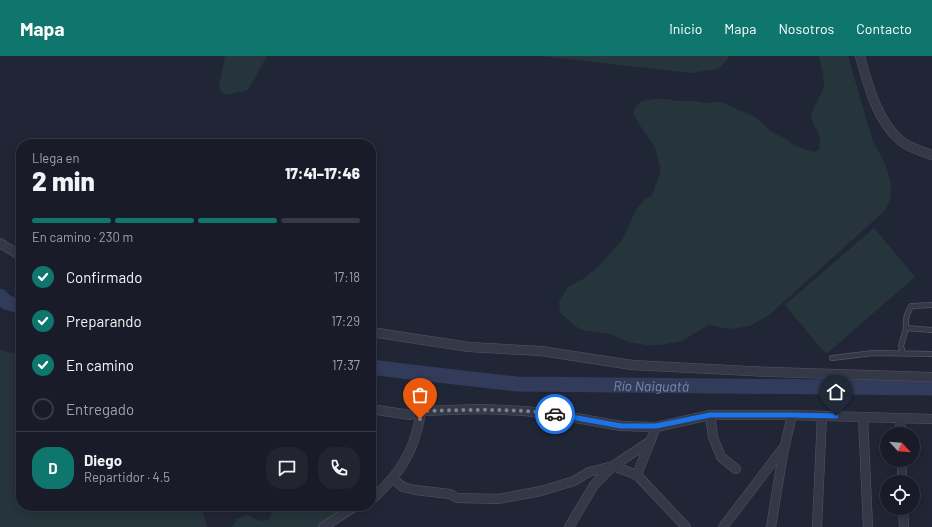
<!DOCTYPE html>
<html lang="es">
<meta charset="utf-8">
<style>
:root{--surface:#191c28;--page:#222530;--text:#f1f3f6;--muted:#9fa1a8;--line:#373a45;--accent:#0f766e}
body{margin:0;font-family:Barlow,sans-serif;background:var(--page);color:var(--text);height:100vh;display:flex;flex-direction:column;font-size:15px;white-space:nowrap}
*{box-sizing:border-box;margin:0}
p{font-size:13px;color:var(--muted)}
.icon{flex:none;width:22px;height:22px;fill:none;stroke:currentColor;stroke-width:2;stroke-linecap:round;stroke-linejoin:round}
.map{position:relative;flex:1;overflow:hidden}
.sheet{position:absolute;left:16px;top:83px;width:360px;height:372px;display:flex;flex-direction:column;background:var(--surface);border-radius:16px;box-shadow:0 2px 10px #0003,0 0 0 1px var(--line)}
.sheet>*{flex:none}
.needle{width:26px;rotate:116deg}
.fabs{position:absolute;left:880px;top:371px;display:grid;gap:8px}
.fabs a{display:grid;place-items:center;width:40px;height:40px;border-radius:50%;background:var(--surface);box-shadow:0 2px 10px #0003,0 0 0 1px var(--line);font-size:20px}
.pin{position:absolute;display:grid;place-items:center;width:34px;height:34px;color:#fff;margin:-41px -17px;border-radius:50% 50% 50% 0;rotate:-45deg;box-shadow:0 0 4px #0007}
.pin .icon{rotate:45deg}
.courier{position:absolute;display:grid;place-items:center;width:40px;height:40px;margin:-20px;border:3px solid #1a73e8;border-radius:50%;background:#fff;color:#222;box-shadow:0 1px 5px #0007}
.overview em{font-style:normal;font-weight:800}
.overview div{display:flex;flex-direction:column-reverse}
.overview{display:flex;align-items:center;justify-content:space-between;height:68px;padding:0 16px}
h1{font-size:26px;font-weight:800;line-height:30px}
.bar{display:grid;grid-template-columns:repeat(4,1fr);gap:6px 4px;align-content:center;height:48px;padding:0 16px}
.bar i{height:5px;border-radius:3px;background:var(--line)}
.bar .current{background:var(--accent)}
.bar p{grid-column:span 4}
.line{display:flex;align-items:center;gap:10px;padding:0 16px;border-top:1px solid var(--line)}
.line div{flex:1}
.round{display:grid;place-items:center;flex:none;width:42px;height:42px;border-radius:16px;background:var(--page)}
ol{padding:0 16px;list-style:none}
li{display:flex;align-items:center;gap:12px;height:44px}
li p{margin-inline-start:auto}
li .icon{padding:4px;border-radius:50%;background:var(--accent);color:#fff;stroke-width:4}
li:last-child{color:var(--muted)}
li i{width:22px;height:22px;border:2px solid var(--line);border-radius:50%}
header{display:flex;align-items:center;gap:24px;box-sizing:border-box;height:56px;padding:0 20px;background:var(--accent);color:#fff}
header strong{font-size:19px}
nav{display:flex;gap:22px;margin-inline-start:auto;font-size:14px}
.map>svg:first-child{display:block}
</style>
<header>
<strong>Mapa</strong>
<nav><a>Inicio</a><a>Mapa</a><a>Nosotros</a><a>Contacto</a></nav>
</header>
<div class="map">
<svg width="932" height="471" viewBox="0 0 932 471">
<rect width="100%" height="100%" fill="#212636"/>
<g fill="#26353b">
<path d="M225 0H267L248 34 227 39 221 36 219 30Z"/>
<path d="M541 0H729L727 4 718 13 691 17Z"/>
<path d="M819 0H848L873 86C883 102 896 126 889 146 888 150 885 154 882 157L768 260 749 270 742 271 730 273 708 269 682 285 660 289H647L628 286 611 278 582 274 577 271 560 257 559 245 568 231 583 223 598 211 622 184 636 154 645 143 651 141 660 118V112L655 91 641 71 634 59V54L638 48 642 45 655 43H669L675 45H695L703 47 721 46 755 61 772 76 788 84 792 88 803 93 814 96 819 94 820 81 812 65 811 59 824 31 823 18Z"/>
<path d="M874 172 915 221 826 298 785 249Z"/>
<path d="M0 294 21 299V450H197L204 458 207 471H0Z"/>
<path d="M274 450H341L333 461 330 471H232L237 463 245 459H249L260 465 269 464Z"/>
</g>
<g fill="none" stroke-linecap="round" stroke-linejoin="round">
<g stroke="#333b5b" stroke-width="15">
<path d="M0 240 6 246 21 251"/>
<path id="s1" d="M371 311 402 315 517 328 932 332"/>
</g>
<defs>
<g id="service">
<path d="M932 249 911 250C907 258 905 263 906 272L932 274"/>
<path d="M903 297 901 290 906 272"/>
<path d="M832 302 873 297 932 298"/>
</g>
<g id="minor">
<path d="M860 0C868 29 877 65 901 85 909 92 922 95 932 99"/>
<path d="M0 187 21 200"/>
<path d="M371 276 469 291 541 295 632 309 771 316 932 321"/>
<path d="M371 353 410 359 421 355"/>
<path d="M710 359 713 381 721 401 736 413"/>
<path d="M863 361 868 471"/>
<path d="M900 362 901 378"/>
<path d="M902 404V426"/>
<path d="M613 410 637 419 686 471"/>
<path d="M637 419 656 371"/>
<path d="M393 423 403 431 415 434 450 438 457 442 498 443 541 435 574 425 589 416 613 410 649 386"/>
<path d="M371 443C378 439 382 434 387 428 407 408 417 383 421 355L480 353 525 355 576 362 621 370 656 371 710 359H792L932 363"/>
<path d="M903 452 904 471"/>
<path d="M323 471 356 450"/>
<path d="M569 471 594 429 612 411"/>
<path d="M723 471 784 391"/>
<path d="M771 471 783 398 792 359"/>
<path d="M817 471 822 360"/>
</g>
</defs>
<use href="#service" stroke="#515565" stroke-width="6"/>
<use href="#minor" stroke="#515565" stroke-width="10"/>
<use href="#service" stroke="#343847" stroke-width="4.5"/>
<use href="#minor" stroke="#343847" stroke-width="9"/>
</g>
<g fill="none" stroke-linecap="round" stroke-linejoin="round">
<path stroke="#7d8192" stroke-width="4" stroke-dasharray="0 7.2" d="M420 363 421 355C466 354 511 352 555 358"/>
<path stroke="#1a73e8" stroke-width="5" d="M555 358 621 370H656L710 359H792L836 360"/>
</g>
<g text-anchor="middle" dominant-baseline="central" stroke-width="4" stroke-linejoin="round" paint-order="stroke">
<g font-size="14" font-style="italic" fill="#7f8ab0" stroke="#1a1d2b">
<text stroke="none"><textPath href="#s1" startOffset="281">Río Naiguatá</textPath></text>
</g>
</g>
</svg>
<div class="fabs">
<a><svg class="needle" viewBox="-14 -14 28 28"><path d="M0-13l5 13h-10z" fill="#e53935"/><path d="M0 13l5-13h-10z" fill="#9fa1a8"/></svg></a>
<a><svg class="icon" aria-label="locate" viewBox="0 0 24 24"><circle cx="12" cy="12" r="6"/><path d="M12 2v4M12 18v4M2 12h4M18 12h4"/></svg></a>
</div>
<div class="pin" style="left:420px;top:363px;background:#ea580c"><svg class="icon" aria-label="bag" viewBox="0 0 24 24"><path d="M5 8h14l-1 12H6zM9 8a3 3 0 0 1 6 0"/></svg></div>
<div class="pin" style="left:836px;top:360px;background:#1f2937"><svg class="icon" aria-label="home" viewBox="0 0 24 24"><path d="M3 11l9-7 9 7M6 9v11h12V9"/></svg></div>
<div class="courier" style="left:555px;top:358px"><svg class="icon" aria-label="car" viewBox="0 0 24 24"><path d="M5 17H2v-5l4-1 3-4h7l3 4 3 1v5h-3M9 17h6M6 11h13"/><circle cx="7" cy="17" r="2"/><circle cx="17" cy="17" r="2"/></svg></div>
<section class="sheet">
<div class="overview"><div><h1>2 min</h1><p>Llega en</p></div><em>17:41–17:46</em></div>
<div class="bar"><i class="current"></i><i class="current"></i><i class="current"></i><i></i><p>En camino · 230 m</p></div>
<ol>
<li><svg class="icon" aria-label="check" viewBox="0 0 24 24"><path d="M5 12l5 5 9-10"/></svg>Confirmado<p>17:18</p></li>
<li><svg class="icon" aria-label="check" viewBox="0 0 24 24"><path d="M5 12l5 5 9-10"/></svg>Preparando<p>17:29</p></li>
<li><svg class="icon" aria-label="check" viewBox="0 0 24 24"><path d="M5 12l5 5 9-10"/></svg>En camino<p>17:37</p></li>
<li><i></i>Entregado</li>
</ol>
<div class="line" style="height:72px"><b class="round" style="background:var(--accent);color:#fff">D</b><div><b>Diego</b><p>Repartidor · 4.5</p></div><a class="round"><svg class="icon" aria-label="chat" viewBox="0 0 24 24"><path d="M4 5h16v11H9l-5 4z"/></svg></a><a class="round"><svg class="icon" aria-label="phone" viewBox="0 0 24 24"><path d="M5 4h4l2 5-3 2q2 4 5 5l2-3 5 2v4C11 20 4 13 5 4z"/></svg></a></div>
</section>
</div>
